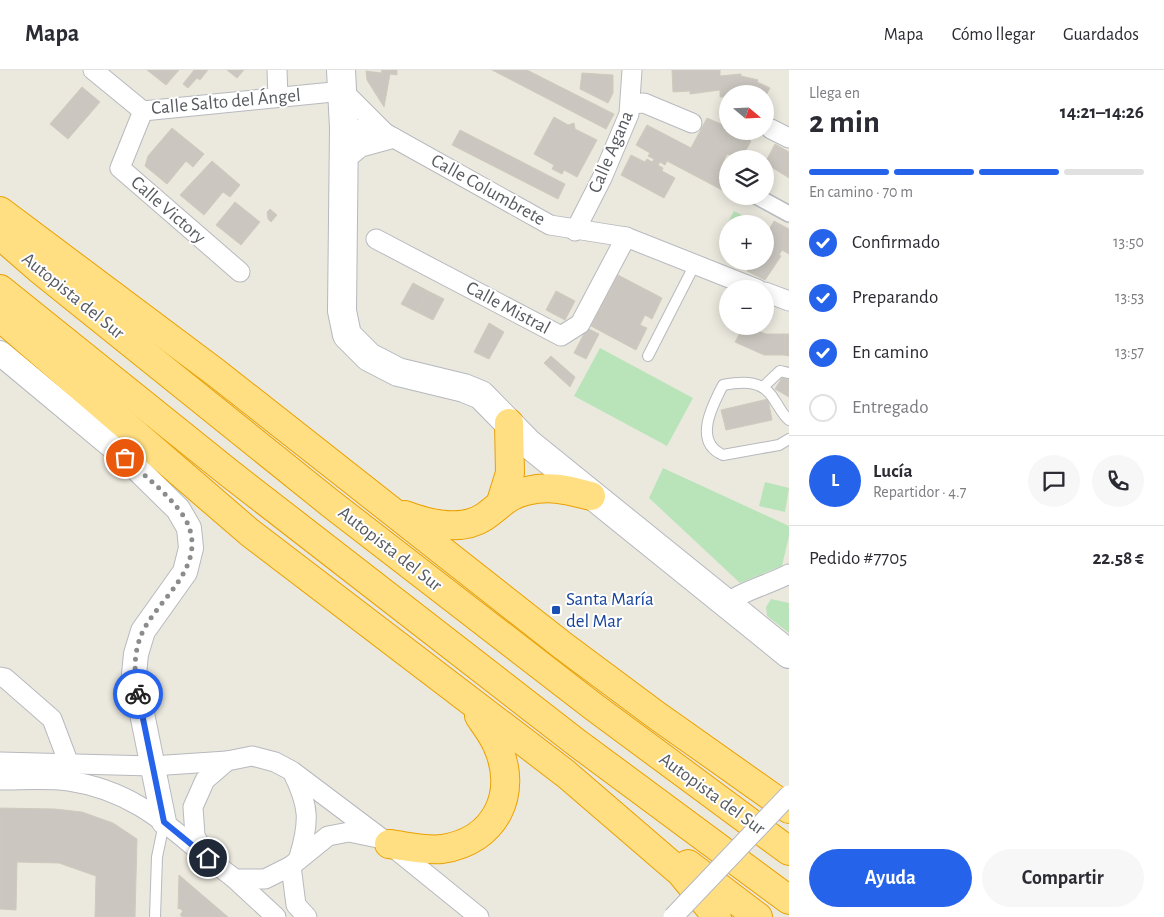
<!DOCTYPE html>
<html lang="es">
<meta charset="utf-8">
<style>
:root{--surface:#fff;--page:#f7f7f7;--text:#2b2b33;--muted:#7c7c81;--line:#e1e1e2;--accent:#2563eb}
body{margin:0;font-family:"Alegreya Sans",sans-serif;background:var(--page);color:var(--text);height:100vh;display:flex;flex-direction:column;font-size:19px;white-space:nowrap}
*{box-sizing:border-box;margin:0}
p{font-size:16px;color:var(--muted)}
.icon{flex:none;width:28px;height:28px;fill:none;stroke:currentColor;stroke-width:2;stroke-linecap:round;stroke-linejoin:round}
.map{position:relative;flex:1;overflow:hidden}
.sheet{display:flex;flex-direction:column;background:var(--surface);width:375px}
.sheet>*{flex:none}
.needle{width:32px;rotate:109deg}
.tools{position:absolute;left:719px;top:15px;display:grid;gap:10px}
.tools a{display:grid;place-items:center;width:55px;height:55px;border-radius:50%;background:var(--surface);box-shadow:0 2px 12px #0003;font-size:25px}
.pin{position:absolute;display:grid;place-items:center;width:42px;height:42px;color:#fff;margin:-21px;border:2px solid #fff;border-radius:50%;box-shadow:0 1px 5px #0007}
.courier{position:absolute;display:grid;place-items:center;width:50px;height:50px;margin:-25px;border:4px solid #2563eb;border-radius:50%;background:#fff;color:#222;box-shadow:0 1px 6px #0007}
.head em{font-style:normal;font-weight:700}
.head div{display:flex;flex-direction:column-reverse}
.head{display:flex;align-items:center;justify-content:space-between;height:85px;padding:0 20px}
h1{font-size:32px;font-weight:700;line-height:38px}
.bar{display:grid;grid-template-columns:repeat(4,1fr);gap:8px 5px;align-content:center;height:60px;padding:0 20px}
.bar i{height:6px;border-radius:4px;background:var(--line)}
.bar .selected{background:var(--accent)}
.bar p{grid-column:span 4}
.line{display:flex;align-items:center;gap:12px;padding:0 20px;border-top:1px solid var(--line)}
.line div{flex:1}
.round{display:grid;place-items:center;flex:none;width:52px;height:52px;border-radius:26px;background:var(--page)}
ol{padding:0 20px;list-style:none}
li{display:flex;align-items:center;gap:15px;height:55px}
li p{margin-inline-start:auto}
li .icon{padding:5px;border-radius:50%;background:var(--accent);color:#fff;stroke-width:4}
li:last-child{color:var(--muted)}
li i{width:28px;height:28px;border:2px solid var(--line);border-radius:50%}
.cta{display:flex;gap:10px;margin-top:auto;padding:10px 20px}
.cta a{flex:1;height:58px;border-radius:30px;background:var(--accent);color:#fff;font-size:20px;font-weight:700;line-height:58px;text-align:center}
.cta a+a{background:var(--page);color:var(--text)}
header{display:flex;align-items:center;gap:30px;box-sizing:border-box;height:70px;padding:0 25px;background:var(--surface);border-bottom:1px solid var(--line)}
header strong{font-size:24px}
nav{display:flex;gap:28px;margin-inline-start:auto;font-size:18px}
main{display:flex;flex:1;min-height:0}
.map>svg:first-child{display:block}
</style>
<header>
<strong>Mapa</strong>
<nav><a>Mapa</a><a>Cómo llegar</a><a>Guardados</a></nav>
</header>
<main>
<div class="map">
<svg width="789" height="847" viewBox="0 0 789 847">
<rect width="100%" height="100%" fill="#ebe9de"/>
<g fill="#b9e4b9">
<path d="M734 141 753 151 751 154H728L727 174 719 169Z"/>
<path d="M600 278 693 328 667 376 574 326Z"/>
<path d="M663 398 789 456V466L782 496 740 513 649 428Z"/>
<path d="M765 412 789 418 785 442 759 436Z"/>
<path d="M771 529 789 533V563L767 546 766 537Z"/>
</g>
<g fill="#cbc7c0" stroke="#d0cabd">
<path d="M147 0H179L166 15Z"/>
<path d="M194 0H208L200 10 197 8 188 18 183 14Z"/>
<path d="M227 0H244L237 8Z"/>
<path d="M382 0H397V5L390 4 384 37 367 10 366 1 381 3Z"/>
<path d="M492 0H527L614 44 606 59Z"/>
<path d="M672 0H720V6L741 4V6L758 10 757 12 770 18 765 27V24H728V27H720V20L690 24V21L673 22Z"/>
<path d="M582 3 613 5V23L608 33 580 19Z"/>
<path d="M82 17 100 32 68 69 50 54Z"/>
<path d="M554 47 568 55 574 53 575 59 597 70 577 107 564 100 562 104 552 99 554 95 534 84Z"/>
<path d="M707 48 728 57V61H735L751 71 741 89 727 84 722 94 728 96V115L724 121 667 91 665 95 660 92 658 95 663 98 662 101 675 108 664 128 621 105 631 85 645 92 647 89 652 92 654 89 648 86 650 83 636 75 647 55 691 78Z"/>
<path d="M172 58 204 84 193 97 186 91 167 114 145 96 148 86Z"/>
<path d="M460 60 565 114 558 129 452 75Z"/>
<path d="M775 74 789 82V108L765 93Z"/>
<path d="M212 91 240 115 230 127 223 122 204 145 180 125Z"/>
<path d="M235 132 260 152 241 175 216 155Z"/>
<path d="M270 139 277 145 271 152 268 149 267 142Z"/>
<path d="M774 151 789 159V184L782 180 779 185 781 186 765 210 747 201 752 191H765V167Z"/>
<path d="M618 205 662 228 652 249 645 245 640 255 647 258 636 280 591 256Z"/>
<path d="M413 213 428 221 417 242 401 234Z"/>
<path d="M428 221 444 229 433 250 417 242Z"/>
<path d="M556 221 575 231 565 250 546 240Z"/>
<path d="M489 253 504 262 489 289 474 282Z"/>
<path d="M744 256 766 264H785L784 285H764L735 272Z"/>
<path d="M587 258 599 264 586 289 574 283Z"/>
<path d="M785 264H789V286L784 285Z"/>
<path d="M551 286 575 307 570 317 544 293Z"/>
<path d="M783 306 789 307V327L775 319Z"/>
<path d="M768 329 772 350 726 360 721 340Z"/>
<path d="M0 738 55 739 82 742 113 753 137 769 135 847H95L96 806 59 793 17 792 16 840 0 839Z"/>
<path d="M179 805 228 847H183L180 845 183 841 179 838 178 839Z"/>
</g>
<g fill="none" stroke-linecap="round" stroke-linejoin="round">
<defs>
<g id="service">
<path d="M648 286 694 196"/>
<path d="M764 316 780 301 789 303"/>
<path d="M789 350C782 344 780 338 775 331 764 310 744 311 723 315 712 336 693 372 723 385L779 375 789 369"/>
<path d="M155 847 157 787 162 763"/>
</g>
<path id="pedestrian" d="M756 126 789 144"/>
<g id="minor">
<path d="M93 0 143 41 343 21 385 63 550 155 626 167 757 219"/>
<path d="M277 0 278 27"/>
<path d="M631 34 644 33 692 53"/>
<path d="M143 41 120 98 240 202"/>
<path d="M344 58 385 63"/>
<path d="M771 59 789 68"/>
<path d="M344 91 361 77 394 68"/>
<path d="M575 161 602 108 629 44 632 0"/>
<path d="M376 169 561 266 580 254 626 167"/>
<path d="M765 222 789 231"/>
<path d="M726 533C745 520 768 515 789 504"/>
<path d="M0 607 5 608 52 649 69 694"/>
<path d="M0 692 152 696 227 691"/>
<path d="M293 703C309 736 310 751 299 787"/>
<path d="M0 710C22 710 47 708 69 711 124 719 160 747 200 782"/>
<path d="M291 796 296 835 307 847"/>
<path d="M235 809H265L291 796 328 766 349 762 378 768"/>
<path d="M276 847 235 809 208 788 195 766 193 737 205 710 227 691 252 686 275 692 292 701 389 774 479 847"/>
</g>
<path id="tertiary" d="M0 283 125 387 178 439 189 458 191 478 185 502 143 561 136 584 134 604 164 752"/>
<path id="secondary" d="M341 0 344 58 342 241 347 265 369 287 398 302 464 318 481 325 529 374 789 584"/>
<g id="motorway">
<path d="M0 141 215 302 562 575 656 645 789 739"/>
<path d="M0 165 39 199 330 433 594 637 789 781"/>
<path d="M0 219 229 403 577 673 789 830"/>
<path d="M0 247 249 462 566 704 681 803 717 847"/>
<path d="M501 432 510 403 509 353"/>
<path d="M405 445C429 454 461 462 484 447 499 437 507 425 526 421 551 415 567 420 591 426"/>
<path d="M389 774C406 776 425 781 442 779 496 771 519 723 497 675 493 665 485 655 479 646"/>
<path d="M688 794 758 847"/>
</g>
</defs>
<use href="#service" stroke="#b7b9be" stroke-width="12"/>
<use href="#pedestrian" stroke="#b7b9be" stroke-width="18"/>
<use href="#minor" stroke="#b7b9be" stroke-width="21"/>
<use href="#tertiary" stroke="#b7b9be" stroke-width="26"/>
<use href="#secondary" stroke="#b5b8be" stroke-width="30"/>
<use href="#motorway" stroke="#eaa000" stroke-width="30"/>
<use href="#service" stroke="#fff" stroke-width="10"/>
<use href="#pedestrian" stroke="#fff" stroke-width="15"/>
<use href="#minor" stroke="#fff" stroke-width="19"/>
<use href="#tertiary" stroke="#fff" stroke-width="24"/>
<use href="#secondary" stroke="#fff" stroke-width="28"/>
<use href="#motorway" stroke="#ffdf82" stroke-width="28"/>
<defs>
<path id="minor-bridge" d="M673 847 789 725"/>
</defs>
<use href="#minor-bridge" stroke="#b7b9be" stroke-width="21" stroke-linecap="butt"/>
<use href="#minor-bridge" stroke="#fff" stroke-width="19"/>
</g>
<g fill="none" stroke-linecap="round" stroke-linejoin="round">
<path stroke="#8b8d8c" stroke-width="5" stroke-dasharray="0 9" d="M125 388C144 405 181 434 189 457 204 499 159 529 143 561 133 582 134 603 138 624"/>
<path stroke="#2563eb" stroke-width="6" d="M138 624 164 752 208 788"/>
</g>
<rect fill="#1a4fb4" stroke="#fff" stroke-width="2" x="551" y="535" width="10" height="10" rx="2.5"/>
<g text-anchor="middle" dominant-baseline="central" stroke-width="4" stroke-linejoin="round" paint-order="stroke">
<g font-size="19" fill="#585b60" stroke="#fff">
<text transform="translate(226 32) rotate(-5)">Calle Salto del Ángel</text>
<text transform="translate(611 82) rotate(-67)">Calle Agana</text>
<text transform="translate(488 120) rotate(29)">Calle Columbrete</text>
<text transform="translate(168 140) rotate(41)">Calle Victory</text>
<text transform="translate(73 226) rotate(39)">Autopista del Sur</text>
<text transform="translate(508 238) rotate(28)">Calle Mistral</text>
<text transform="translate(390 479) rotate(38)">Autopista del Sur</text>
<text transform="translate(712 724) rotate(36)">Autopista del Sur</text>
</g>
<g font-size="19" fill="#164399" stroke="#fff" text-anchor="start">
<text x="566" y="529">Santa María<tspan x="566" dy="22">del Mar</tspan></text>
</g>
</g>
</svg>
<div class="tools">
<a><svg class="needle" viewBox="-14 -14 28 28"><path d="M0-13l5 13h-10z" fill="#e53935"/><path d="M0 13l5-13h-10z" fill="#7c7c81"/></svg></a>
<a><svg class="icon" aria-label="layers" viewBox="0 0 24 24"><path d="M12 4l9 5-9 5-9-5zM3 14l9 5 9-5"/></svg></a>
<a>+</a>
<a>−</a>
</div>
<div class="pin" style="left:125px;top:388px;background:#ea580c"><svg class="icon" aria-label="bag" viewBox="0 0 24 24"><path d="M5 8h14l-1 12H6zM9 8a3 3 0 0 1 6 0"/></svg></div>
<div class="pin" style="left:208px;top:788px;background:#1f2937"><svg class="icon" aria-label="home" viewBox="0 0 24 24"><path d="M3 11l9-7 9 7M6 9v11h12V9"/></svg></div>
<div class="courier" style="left:138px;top:624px"><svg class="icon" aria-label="bike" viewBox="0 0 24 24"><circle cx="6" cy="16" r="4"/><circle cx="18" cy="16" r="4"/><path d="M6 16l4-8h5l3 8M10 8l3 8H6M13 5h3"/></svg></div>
</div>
<section class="sheet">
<div class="head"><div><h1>2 min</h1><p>Llega en</p></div><em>14:21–14:26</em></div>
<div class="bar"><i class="selected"></i><i class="selected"></i><i class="selected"></i><i></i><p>En camino · 70 m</p></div>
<ol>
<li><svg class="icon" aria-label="check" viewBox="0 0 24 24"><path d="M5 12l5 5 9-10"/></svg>Confirmado<p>13:50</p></li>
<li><svg class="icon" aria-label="check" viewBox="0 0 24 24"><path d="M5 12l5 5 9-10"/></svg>Preparando<p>13:53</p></li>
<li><svg class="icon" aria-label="check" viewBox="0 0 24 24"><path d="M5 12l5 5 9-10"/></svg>En camino<p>13:57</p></li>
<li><i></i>Entregado</li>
</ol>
<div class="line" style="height:90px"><b class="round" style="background:var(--accent);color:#fff">L</b><div><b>Lucía</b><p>Repartidor · 4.7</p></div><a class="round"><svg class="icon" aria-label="chat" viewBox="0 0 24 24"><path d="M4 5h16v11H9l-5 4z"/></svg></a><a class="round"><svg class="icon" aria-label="phone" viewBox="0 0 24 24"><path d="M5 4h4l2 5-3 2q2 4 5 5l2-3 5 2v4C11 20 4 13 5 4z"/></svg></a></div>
<div class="line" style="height:65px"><div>Pedido #7705</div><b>22.58 €</b></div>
<div class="cta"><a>Ayuda</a><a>Compartir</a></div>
</section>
</main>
